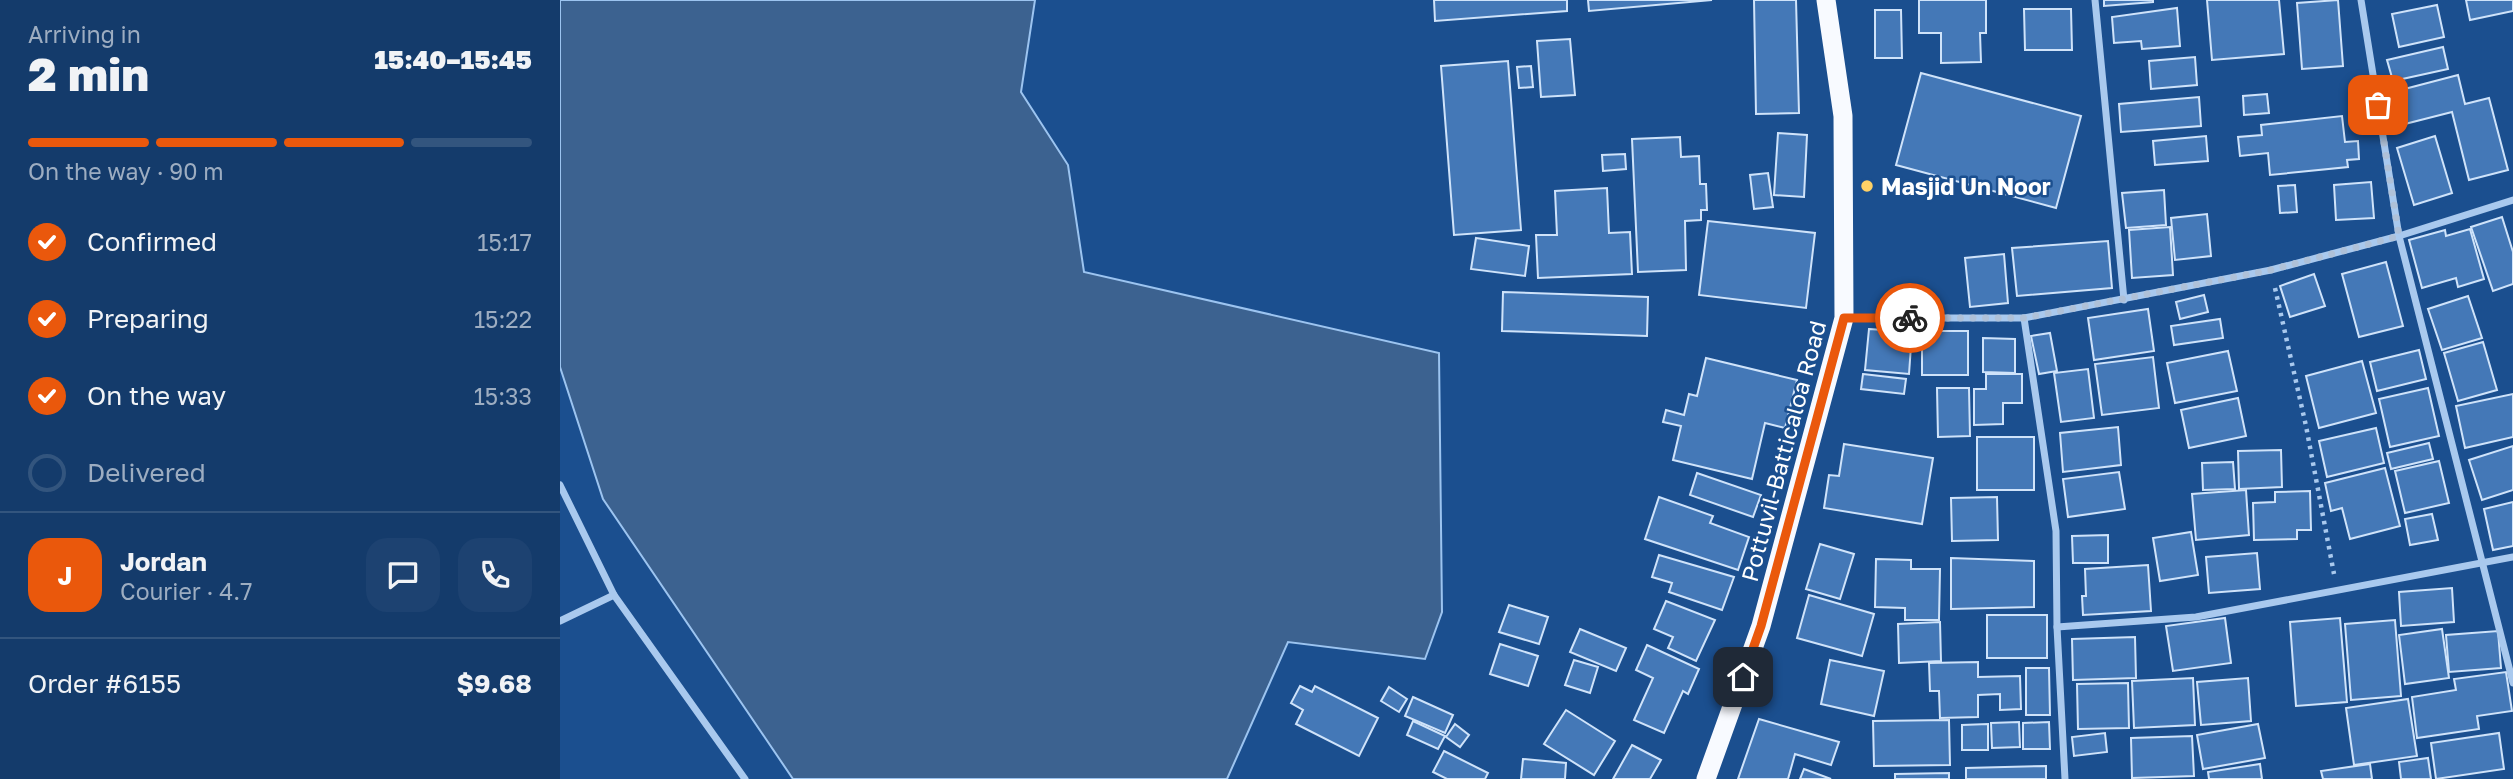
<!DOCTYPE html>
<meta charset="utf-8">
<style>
:root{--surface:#143b6b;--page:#1d4271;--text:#f1f3f6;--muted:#9dadc1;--line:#33557e;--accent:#ea580c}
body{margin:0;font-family:"Golos Text",sans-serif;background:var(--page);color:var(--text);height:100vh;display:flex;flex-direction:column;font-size:26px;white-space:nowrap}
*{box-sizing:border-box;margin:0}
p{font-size:23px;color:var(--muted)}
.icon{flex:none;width:38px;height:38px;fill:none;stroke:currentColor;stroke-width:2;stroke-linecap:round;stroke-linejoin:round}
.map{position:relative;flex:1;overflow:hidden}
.panel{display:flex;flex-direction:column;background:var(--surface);width:560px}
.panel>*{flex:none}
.pin{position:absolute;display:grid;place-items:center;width:60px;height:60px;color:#fff;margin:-30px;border-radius:14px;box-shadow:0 4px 10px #0006}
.courier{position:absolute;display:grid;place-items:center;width:70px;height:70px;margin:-35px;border:5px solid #ea580c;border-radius:50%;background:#fff;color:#222;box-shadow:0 2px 9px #0007}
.head em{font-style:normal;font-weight:800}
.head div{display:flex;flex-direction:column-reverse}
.head{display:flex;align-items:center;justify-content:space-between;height:119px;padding:0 28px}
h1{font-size:46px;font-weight:800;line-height:52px}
.bar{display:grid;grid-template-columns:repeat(4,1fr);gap:10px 7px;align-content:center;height:84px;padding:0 28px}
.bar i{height:9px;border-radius:5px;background:var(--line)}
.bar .active{background:var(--accent)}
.bar p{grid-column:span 4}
.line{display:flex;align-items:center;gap:18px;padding:0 28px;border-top:2px solid var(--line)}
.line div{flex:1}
.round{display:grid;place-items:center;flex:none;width:74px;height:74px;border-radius:21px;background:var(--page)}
ol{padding:0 28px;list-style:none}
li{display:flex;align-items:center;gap:21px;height:77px}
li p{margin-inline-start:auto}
li .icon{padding:7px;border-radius:50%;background:var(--accent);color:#fff;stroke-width:4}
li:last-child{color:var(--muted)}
li i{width:38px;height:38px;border:4px solid var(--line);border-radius:50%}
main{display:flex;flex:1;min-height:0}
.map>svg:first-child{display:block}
</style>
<main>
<section class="panel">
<div class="head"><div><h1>2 min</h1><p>Arriving in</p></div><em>15:40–15:45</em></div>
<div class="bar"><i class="active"></i><i class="active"></i><i class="active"></i><i></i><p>On the way · 90 m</p></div>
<ol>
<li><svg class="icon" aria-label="check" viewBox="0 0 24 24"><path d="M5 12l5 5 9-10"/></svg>Confirmed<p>15:17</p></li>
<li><svg class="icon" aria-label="check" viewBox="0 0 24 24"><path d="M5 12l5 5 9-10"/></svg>Preparing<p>15:22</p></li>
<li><svg class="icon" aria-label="check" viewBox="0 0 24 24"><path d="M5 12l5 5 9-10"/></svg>On the way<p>15:33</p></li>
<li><i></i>Delivered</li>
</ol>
<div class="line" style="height:126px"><b class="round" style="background:var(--accent);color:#fff">J</b><div><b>Jordan</b><p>Courier · 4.7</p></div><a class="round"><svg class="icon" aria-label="chat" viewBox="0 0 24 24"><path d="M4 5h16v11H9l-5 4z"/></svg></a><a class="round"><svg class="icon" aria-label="phone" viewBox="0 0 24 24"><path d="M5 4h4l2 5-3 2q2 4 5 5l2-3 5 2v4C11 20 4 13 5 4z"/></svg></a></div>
<div class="line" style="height:91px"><div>Order #6155</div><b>$9.68</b></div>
</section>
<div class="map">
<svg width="1953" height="779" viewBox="0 0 1953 779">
<rect width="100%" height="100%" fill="#1b4f8f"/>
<path fill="#3c6290" stroke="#9cc4f0" stroke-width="2" d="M0 0H475L461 92 508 165 524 272 879 353 882 612 865 659 728 642 667 779H233L43 499 0 367Z"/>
<g fill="#4478b7" stroke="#cfe3fa" stroke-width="2">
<path d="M874 0H1007V11L875 21Z"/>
<path d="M1028 0H1152L1029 11Z"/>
<path d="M1194 0H1236L1239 113 1196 114Z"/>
<path d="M1359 0H1426V33H1420L1421 62 1381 63V33H1359Z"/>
<path d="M1544 0H1593V2L1544 6Z"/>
<path d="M1647 0H1719L1724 54 1652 60Z"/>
<path d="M1778 0 1783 66 1742 69 1737 3Z"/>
<path d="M1906 0H1953V11L1910 20Z"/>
<path d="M1877 5 1884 37 1839 47 1832 14Z"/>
<path d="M1617 8 1620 46 1582 49 1581 41 1554 43 1552 17Z"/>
<path d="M1464 9H1511L1512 50H1465Z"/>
<path d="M1315 10H1341L1342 58H1315Z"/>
<path d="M1010 39 1015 95 981 97 977 41Z"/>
<path d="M1883 47 1888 69 1833 81 1827 60Z"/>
<path d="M1635 57 1637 85 1591 89 1589 61Z"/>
<path d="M948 61 961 230 894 235 881 66Z"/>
<path d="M971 66 973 87 959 88 957 67Z"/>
<path d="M1361 73 1521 116 1496 208 1336 165Z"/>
<path d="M1898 75 1905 104 1929 98 1948 170 1909 180 1892 112 1841 125 1833 92Z"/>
<path d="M1707 94 1709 113 1684 115 1683 96Z"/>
<path d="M1639 97 1641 126 1561 132 1559 104Z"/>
<path d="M1782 116 1785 142 1798 141 1799 159 1787 160 1788 167 1710 175 1708 153 1680 156 1678 137 1702 135 1701 125Z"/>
<path d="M1218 133 1247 135 1244 197 1214 195Z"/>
<path d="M1646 136 1648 161 1595 165 1593 141Z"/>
<path d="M1875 136 1892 193 1854 205 1837 148Z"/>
<path d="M1120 137 1121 157 1139 156 1140 184H1146L1147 210H1141V220L1125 221 1126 270 1078 272 1072 139Z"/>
<path d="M1065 154 1066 169 1043 171 1042 155Z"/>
<path d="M1208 173 1213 207 1194 209 1190 175Z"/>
<path d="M1811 182 1814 218 1776 220 1774 185Z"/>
<path d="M1735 185 1737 212 1720 213 1718 186Z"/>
<path d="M1047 188 1049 233 1070 232 1072 274 978 278 976 235H997L995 191Z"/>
<path d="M1604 190 1606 225 1566 228 1562 193Z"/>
<path d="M1647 214 1651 256 1615 260 1611 218Z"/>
<path d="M1942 217 1953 252V284L1933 291 1911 227Z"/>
<path d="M1148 221 1255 233 1246 308 1139 295Z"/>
<path d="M1610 227 1613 275 1572 278 1569 230Z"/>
<path d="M1910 229 1924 279 1898 287 1896 278 1862 288 1849 240 1885 230 1886 236Z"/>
<path d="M916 238 969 246 965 276 911 269Z"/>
<path d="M1548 241 1552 288 1457 296 1452 248Z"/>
<path d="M1444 254 1448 303 1410 307 1405 258Z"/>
<path d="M1826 262 1843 326 1799 337 1782 274Z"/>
<path d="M1754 274 1765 306 1730 317 1720 286Z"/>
<path d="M943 292 1088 297 1087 336 942 331Z"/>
<path d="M1644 295 1648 312 1620 319 1616 302Z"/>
<path d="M1908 296 1922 338 1882 350 1868 309Z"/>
<path d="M1588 309 1594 351 1534 360 1528 318Z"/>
<path d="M1660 319 1663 338 1614 345 1611 326Z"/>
<path d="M1309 329 1352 332 1349 374 1305 370Z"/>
<rect x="1362" y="331" width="46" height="44"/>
<path d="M1490 333 1497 371 1479 374 1471 336Z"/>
<path d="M1423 338 1455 339V373L1423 372Z"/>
<path d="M1923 342 1937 390 1898 401 1884 353Z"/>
<path d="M1859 350 1866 379 1817 391 1810 362Z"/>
<path d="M1668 351 1677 391 1615 403 1607 363Z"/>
<path d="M1593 357 1599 408 1542 415 1535 364Z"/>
<path d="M1146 358 1237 380 1225 428 1205 423 1192 479 1113 460 1121 426 1103 422 1106 410 1124 415 1129 394 1137 396Z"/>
<path d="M1802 361 1816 413 1759 428 1746 376Z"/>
<path d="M1528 369 1534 418 1501 422 1494 373Z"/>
<path d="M1303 374 1346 379 1344 394 1301 389Z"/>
<path d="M1426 374H1462V403H1443V424L1414 425V389H1426Z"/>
<path d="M1377 388H1409L1410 436 1378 437Z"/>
<path d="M1868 388 1879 436 1830 447 1819 399Z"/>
<path d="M1953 394V437L1905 448 1896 406Z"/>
<path d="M1678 398 1686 436 1629 448 1621 410Z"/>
<path d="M1558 427 1561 465 1503 472 1500 433Z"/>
<path d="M1816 428 1824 463 1767 477 1759 441Z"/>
<rect x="1417" y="437" width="57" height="53"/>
<path d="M1869 443 1873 459 1831 469 1827 453Z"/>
<path d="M1284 444 1373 458 1362 524 1264 508 1269 475 1279 476Z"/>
<path d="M1953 446V490L1922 500 1909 460Z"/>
<path d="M1721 450 1722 487 1679 489 1678 451Z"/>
<path d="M1879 461 1889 503 1845 513 1835 471Z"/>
<path d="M1673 462 1675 489 1643 490 1642 463Z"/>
<path d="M1825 468 1840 526 1790 539 1782 508 1771 511 1765 483Z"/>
<path d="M1559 472 1565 509 1508 517 1503 479Z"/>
<path d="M1137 473 1201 495 1193 517 1130 495Z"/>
<path d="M1686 490 1689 535 1636 540 1632 494Z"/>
<path d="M1750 491 1751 530H1737V539L1694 540 1693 503 1715 502V492Z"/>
<path d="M1099 497 1153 516 1150 523 1189 537 1178 570 1085 539Z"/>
<path d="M1437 497 1438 540 1392 541 1391 498Z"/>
<path d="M1953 502V546L1933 550 1924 509Z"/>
<path d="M1872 514 1878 540 1850 545 1845 519Z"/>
<path d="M1631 532 1638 575 1600 581 1593 538Z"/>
<path d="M1548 535V563H1513L1512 536Z"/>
<path d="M1260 544 1294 554 1280 599 1246 589Z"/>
<path d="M1697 553 1700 589 1649 593 1646 557Z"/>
<path d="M1099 555 1174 577 1162 610 1109 592 1112 583 1092 577Z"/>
<path d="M1391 558 1474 561V607L1391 609Z"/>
<path d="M1316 559 1351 560V569H1380L1379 620H1345V608L1315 607Z"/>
<path d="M1588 565 1591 611 1523 615 1522 596H1526L1525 569Z"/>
<path d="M1892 588 1894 622 1841 626 1839 592Z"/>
<path d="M1249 595 1314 614 1302 656 1237 638Z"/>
<path d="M1106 601 1155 620 1136 661 1108 648 1113 637 1094 629Z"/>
<path d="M949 605 988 617 979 644 939 632Z"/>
<rect x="1427" y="615" width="60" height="43"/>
<path d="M1665 618 1671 663 1613 671 1606 626Z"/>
<path d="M1780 618 1787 702 1736 706 1730 622Z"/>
<path d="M1835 620 1841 696 1791 700 1785 624Z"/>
<path d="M1380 622 1381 661 1339 663 1338 624Z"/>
<path d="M1020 629 1066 648 1056 671 1010 652Z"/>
<path d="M1882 629 1889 678 1845 684 1839 635Z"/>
<path d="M1938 631 1941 668 1889 672 1886 635Z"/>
<path d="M1575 637 1576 678 1513 680 1512 639Z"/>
<path d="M940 644 978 656 968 686 930 674Z"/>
<path d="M1087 645 1139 669 1128 694 1123 691 1104 733 1074 720 1093 678 1076 670Z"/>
<path d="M1014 660 1038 667 1030 693 1005 685Z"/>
<path d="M1270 660 1324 671 1314 716 1261 704Z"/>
<path d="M1418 662V677L1460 676 1461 709 1440 710V694L1418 695V717L1380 718 1379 691H1370L1369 663Z"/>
<path d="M1466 668H1489L1490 715H1466Z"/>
<path d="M1946 672 1952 711 1917 716 1919 729 1857 738 1852 697 1896 690 1894 679Z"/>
<path d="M1633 678 1635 725 1574 728 1572 681Z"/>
<path d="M1688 678 1691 721 1641 725 1637 682Z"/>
<path d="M1568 683 1569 728 1518 729 1517 684Z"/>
<path d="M740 686 752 692 755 686 818 718 799 756 736 724 743 710 731 703Z"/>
<path d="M829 687 847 699 839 712 821 701Z"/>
<path d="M853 697 893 715 885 733 845 716Z"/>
<path d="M1848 699 1857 756 1794 765 1786 708Z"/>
<path d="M1006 710 1055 741 1034 775 984 744Z"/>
<path d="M1199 719 1279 742 1271 765 1235 754 1228 779H1178Z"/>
<path d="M1389 720 1390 765 1314 766 1313 721Z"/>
<path d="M853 721 885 736 878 749 847 735Z"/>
<path d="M1459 722 1460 747 1432 748 1431 723Z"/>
<path d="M1489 722 1490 749H1463V723Z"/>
<path d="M895 724 909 735 900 747 886 737Z"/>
<path d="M1428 724V750H1402V725Z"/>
<path d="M1698 724 1705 758 1643 769 1637 735Z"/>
<path d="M1545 733 1547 752 1514 756 1512 737Z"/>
<path d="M1939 733 1944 769 1876 779 1871 743Z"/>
<path d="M1632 736 1634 776 1572 778 1571 738Z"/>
<path d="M1072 745 1101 760 1090 779H1053Z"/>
<path d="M884 751 928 773 925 779H887L873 772Z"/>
<path d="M1868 758 1871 779H1841L1839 762Z"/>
<path d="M963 759 1006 763 1005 779H961Z"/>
<path d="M1700 764 1702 779H1649L1648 772Z"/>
<path d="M1810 764 1812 779H1763L1761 771Z"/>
<path d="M1486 766V779H1406V768Z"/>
<path d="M1244 769 1271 779H1240Z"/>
<path d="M1389 773V779H1335V774Z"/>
</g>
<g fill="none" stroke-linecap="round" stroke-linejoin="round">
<path stroke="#a9c9ee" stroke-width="4.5" stroke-dasharray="3.5 5" stroke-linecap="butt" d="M1715 288 1746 426 1774 574"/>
<g stroke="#a9c9ee" stroke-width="7">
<path d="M1535 0 1564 300"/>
<path d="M1801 0 1839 236 1953 683"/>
<path d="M1284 318H1464L1711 270 1839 236 1953 200"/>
<path d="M1464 318 1496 531 1497 627 1505 779"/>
<path d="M0 485 54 595 185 779"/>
<path d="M0 621 54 595"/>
<path d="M1497 627 1636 617 1953 557"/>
</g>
<path stroke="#f8faff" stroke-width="19" d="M1146 779 1201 626 1284 318 1283 116 1266 0"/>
</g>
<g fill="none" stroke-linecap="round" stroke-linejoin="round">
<path stroke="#afc1d8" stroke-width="7" stroke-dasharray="0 12.6" d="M1350 318H1464L1711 270 1839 236 1818 105"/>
<path stroke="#ea580c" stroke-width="9" d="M1183 677 1201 626 1284 318H1350"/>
</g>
<circle fill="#ffd166" stroke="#1b4f8f" stroke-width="2.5" cx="1307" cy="186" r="7"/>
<g text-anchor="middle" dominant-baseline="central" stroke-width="5" stroke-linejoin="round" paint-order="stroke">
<g font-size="23" font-weight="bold" fill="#fff" stroke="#1b4f8f" text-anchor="start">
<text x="1321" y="186">Masjid Un Noor</text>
</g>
<g font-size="23" fill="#fff" stroke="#1b4f8f">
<text transform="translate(1223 451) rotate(-75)">Pottuvil-Batticaloa Road</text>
</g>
</g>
</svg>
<div class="pin" style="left:1818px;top:105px;background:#ea580c"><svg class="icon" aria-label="bag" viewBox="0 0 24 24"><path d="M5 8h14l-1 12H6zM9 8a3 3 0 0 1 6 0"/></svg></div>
<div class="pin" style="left:1183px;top:677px;background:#1f2937"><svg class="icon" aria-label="home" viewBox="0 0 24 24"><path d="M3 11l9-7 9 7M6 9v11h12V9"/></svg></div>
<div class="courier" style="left:1350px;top:318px"><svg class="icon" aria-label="bike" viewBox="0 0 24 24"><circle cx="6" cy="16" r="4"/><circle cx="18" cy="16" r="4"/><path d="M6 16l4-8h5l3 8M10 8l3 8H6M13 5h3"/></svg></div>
</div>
</main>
